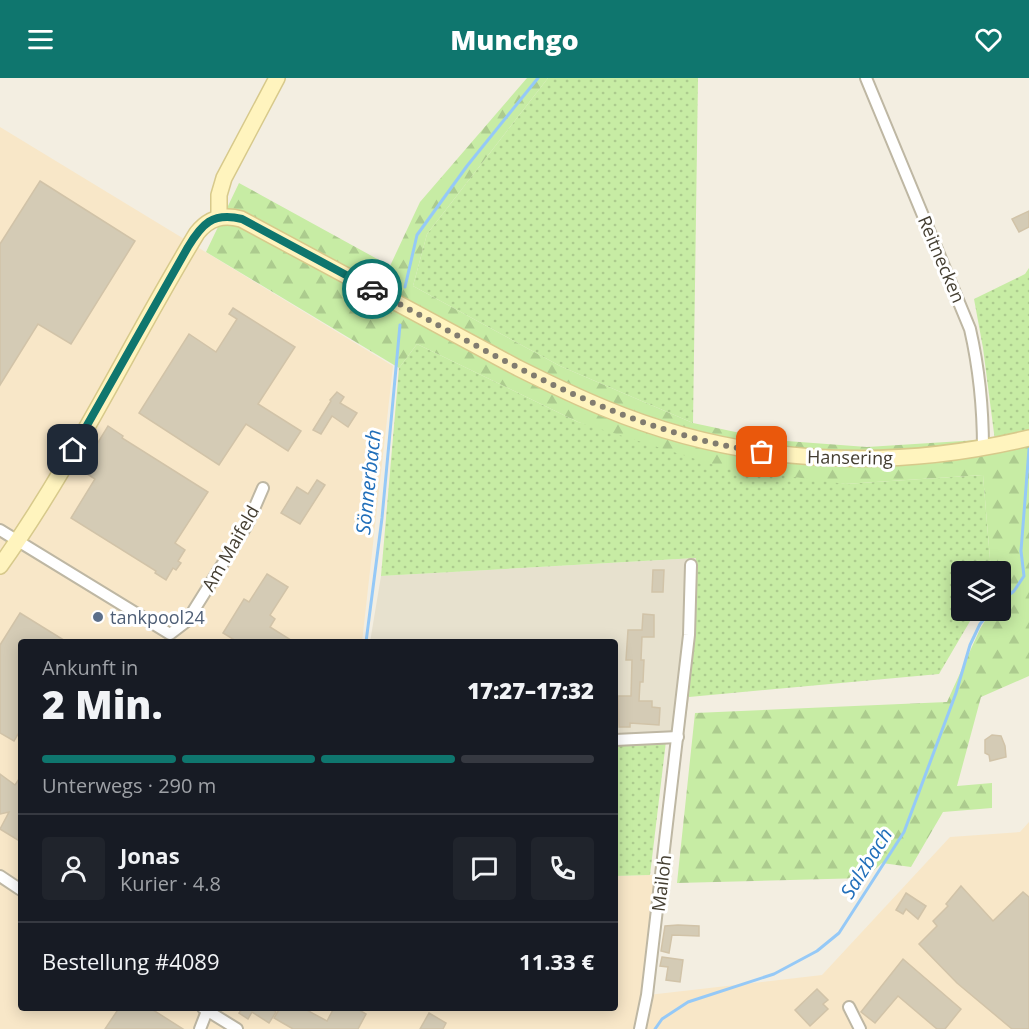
<!DOCTYPE html>
<html lang="de">
<meta charset="utf-8">
<style>
:root{--surface:#171b24;--page:#20242c;--text:#f1f3f6;--muted:#9ea1a6;--line:#363941;--accent:#0f766e}
body{margin:0;font-family:"Open Sans",sans-serif;background:var(--page);color:var(--text);height:100vh;display:flex;flex-direction:column;font-size:22px;white-space:nowrap}
*{box-sizing:border-box;margin:0}
p{font-size:20px;color:var(--muted)}
.icon{flex:none;width:33px;height:33px;fill:none;stroke:currentColor;stroke-width:2;stroke-linecap:round;stroke-linejoin:round}
.map{position:relative;flex:1;overflow:hidden}
.details{position:absolute;left:18px;top:561px;width:600px;height:372px;display:flex;flex-direction:column;background:var(--surface);border-radius:6px;box-shadow:0 3px 15px #0003}
.details>*{flex:none}
.fabs{position:absolute;left:951px;top:483px;display:grid;gap:12px}
.fabs a{display:grid;place-items:center;width:60px;height:60px;border-radius:6px;background:var(--surface);box-shadow:0 3px 15px #0003;font-size:30px}
.pin{position:absolute;display:grid;place-items:center;width:51px;height:51px;color:#fff;margin:-26px;border-radius:12px;box-shadow:0 3px 9px #0006}
.courier{position:absolute;display:grid;place-items:center;width:60px;height:60px;margin:-30px;border:4px solid #0f766e;border-radius:50%;background:#fff;color:#222;box-shadow:0 2px 8px #0007}
.headline em{font-style:normal;font-weight:800}
.headline div{display:flex;flex-direction:column-reverse}
.headline{display:flex;align-items:center;justify-content:space-between;height:102px;padding:0 24px}
h1{font-size:39px;font-weight:800;line-height:45px}
.bar{display:grid;grid-template-columns:repeat(4,1fr);gap:9px 6px;align-content:center;height:72px;padding:0 24px}
.bar i{height:8px;border-radius:4px;background:var(--line)}
.bar .on{background:var(--accent)}
.bar p{grid-column:span 4}
.line{display:flex;align-items:center;gap:15px;padding:0 24px;border-top:2px solid var(--line)}
.line div{flex:1}
.round{display:grid;place-items:center;flex:none;width:63px;height:63px;border-radius:6px;background:var(--page)}
header{display:flex;justify-content:space-between;align-items:center;height:78px;padding:0 24px;background:var(--accent);color:#fff;font-size:27px;font-weight:800}
.map>svg:first-child{display:block}
</style>
<header><svg class="icon" aria-label="menu" viewBox="0 0 24 24"><path d="M4 6h16M4 12h16M4 18h16"/></svg>Munchgo<svg class="icon" aria-label="heart" viewBox="0 0 24 24"><path d="M12 20l-8-8c-3-5 5-10 8-4 3-6 11-1 8 4z"/></svg></header>
<div class="map">
<svg width="1029" height="951" viewBox="0 0 1029 951">
<defs>
<pattern id="grass-dots" width="8" height="8" patternUnits="userSpaceOnUse" patternTransform="scale(1.5)"><rect width="8" height="8" fill="#c7eca4"/><path d="M2 2h.1M6 6h.1" fill="none" stroke="#accb8e" stroke-width="1.8" stroke-linecap="round"/></pattern>
<pattern id="forest-firs" width="22" height="20" patternUnits="userSpaceOnUse" patternTransform="scale(1.5)"><rect width="22" height="20" fill="#c7eca4"/><path d="M5 1l3.5 6h-7zM16 11l3.5 6h-7z" fill="#accb8e"/></pattern>
</defs>
<rect width="100%" height="100%" fill="#f3eee1"/>
<path fill="#e7e1ce" d="M697 480 689 619 684 655 666 663 615 666V564H370L381 498Z"/>
<path fill="#f8e7c8" d="M0 49 393 288 362 564H21V930H615V798L650 797H662L648 917 822 897 950 759 1020 754 1029 744V951H0Z"/>
<g fill="url(#grass-dots)">
<path d="M548 0H698L693 345 560 288 413 208 427 156Z"/>
<path d="M1029 190V353L995 363 983 270 974 221 1025 196Z"/>
<path d="M417 266 578 344 845 406 983 397 991 493 962 494V532L976 533 939 596 689 619 696 480 381 498 399 290Z"/>
<path d="M666 663 650 797 615 798V666Z"/>
</g>
<path fill="url(#forest-firs)" d="M527 0H548L427 156 413 208 560 288 693 345 773 362 867 369 978 362 995 363 1029 353V598L981 619 957 708 992 705V730L943 734 911 789 882 785 865 800 677 805 695 635 947 624 980 551 991 533 1000 532V494L991 493 983 397 845 406 721 389 578 344 417 266 399 290 206 174 239 105 390 188 420 124Z"/>
<g fill="none" stroke-linecap="round" stroke-linejoin="round">
<g stroke="#95c9f7" stroke-width="3">
<path d="M405 209 417 157 467 88 538 0"/>
<path d="M1000 524 1014 513 1024 498 1021 473 1029 371"/>
<path d="M366 564 382 440 400 247"/>
<path d="M655 951 662 941 688 924 774 896 817 873 839 855 904 754 956 615 970 567 980 546 992 532"/>
</g>
</g>
<g fill="#d4cbb5" stroke="#d1c3a8" stroke-width="1.5">
<path d="M40 103 135 163 71 266 38 246 0 307V166Z"/>
<path d="M1029 133V149L1019 154 1012 141Z"/>
<path d="M233 230 295 269 258 326 301 353 288 373 246 346 219 387 139 335 189 256 216 274 237 241 229 236Z"/>
<path d="M337 314 344 319 340 325 357 335 348 349 332 338 321 356 313 352 331 323 330 322Z"/>
<path d="M108 348 123 358 122 360 208 414 175 465 185 472 178 483 181 485 176 492 173 490 166 502 155 495 156 493 71 440 95 401 81 392Z"/>
<path d="M317 402 325 407 300 446 281 435 297 409 308 416Z"/>
<path d="M653 492H664L663 514H652Z"/>
<path d="M267 496 288 509 270 537 275 541 270 549 294 564H231L233 561 223 555 244 521 249 524Z"/>
<path d="M20 535 67 564H21V651L14 663 0 655V567Z"/>
<path d="M643 536 654 537V559H642L641 582H644L643 604H640L639 623H652V629L660 630 659 647 630 645V649H619L618 618H631L632 582H626L628 552H642Z"/>
<path d="M992 657 1001 658 1005 668 1006 679 990 683 989 677 985 675V662Z"/>
<path d="M0 696 15 707 21 698V764L0 751 9 734 0 736Z"/>
<path d="M961 808 993 843 1023 814 1029 819V951H1012L957 905 919 866 937 848 933 843 948 828 946 826Z"/>
<path d="M906 815 926 828 918 841 906 831 903 836 896 832Z"/>
<path d="M678 847 699 848V858L672 857 669 875 661 873 665 848Z"/>
<path d="M662 879 683 882 680 904 666 902 668 889 660 888Z"/>
<path d="M903 881 961 931 945 951H937L898 918 875 945 861 934Z"/>
<path d="M817 911 828 922 823 926 828 931 810 948 795 932Z"/>
<path d="M119 930H150L183 951H105Z"/>
<path d="M243 930H270L276 934 269 945 252 934 248 941 239 935Z"/>
<path d="M280 930H303L327 943 334 930H356L366 936 358 951H293L274 940Z"/>
<path d="M429 935 446 945 443 951H420Z"/>
</g>
<g fill="none" stroke-linecap="round" stroke-linejoin="round">
<defs>
<g id="street">
<path d="M866 0 970 251C979 290 983 331 983 371"/>
<path d="M0 452 170 556 187 543 247 447 263 410"/>
<path d="M615 662 678 659"/>
<path d="M0 798 21 812"/>
<path d="M849 929 860 951"/>
<path d="M203 930 237 951"/>
<path d="M200 951 207 933"/>
<path d="M640 951 647 917 689 557 691 487"/>
</g>
<g id="secondary">
<path d="M219 139V117L224 100 277 0"/>
<path d="M0 488C75 383 130 265 197 155 209 140 223 136 241 141L518 290C546 304 575 318 604 330 740 387 888 394 1029 360"/>
</g>
</defs>
<use href="#street" stroke="#beb7a3" stroke-width="14"/>
<use href="#secondary" stroke="#d7c98b" stroke-width="18"/>
<use href="#street" stroke="#fff" stroke-width="10"/>
<use href="#secondary" stroke="#fff4be" stroke-width="15"/>
</g>
<g fill="none" stroke-linecap="round" stroke-linejoin="round">
<path stroke="#817c6f" stroke-width="6" stroke-dasharray="0 10.8" d="M372 211C496 278 620 354 762 374"/>
<path stroke="#0f766e" stroke-width="8" d="M73 372 188 169C202 146 212 134 242 141L372 211"/>
</g>
<circle fill="#5c6f8a" stroke="#fff" stroke-width="2" cx="98" cy="539" r="6"/>
<g text-anchor="middle" dominant-baseline="central" stroke-width="6" stroke-linejoin="round" paint-order="stroke">
<g font-size="18" fill="#443e31" stroke="#fff">
<text transform="translate(942 181) rotate(67)">Reitnecken</text>
<text transform="translate(850 379) rotate(1)">Hansering</text>
<text transform="translate(230 470) rotate(-60)">Am Maifeld</text>
<text transform="translate(661 805) rotate(-83)">Mailoh</text>
</g>
<g font-size="18" fill="#4e5e75" stroke="#fff" text-anchor="start">
<text x="110" y="539">tankpool24</text>
</g>
<g font-size="20" font-style="italic" fill="#216fba" stroke="#fff">
<text transform="translate(368 404) rotate(-84)">Sönnerbach</text>
<text transform="translate(866 785) rotate(-58)">Salzbach</text>
</g>
</g>
</svg>
<div class="fabs">
<a><svg class="icon" aria-label="layers" viewBox="0 0 24 24"><path d="M12 4l9 5-9 5-9-5zM3 14l9 5 9-5"/></svg></a>
</div>
<div class="pin" style="left:762px;top:374px;background:#ea580c"><svg class="icon" aria-label="bag" viewBox="0 0 24 24"><path d="M5 8h14l-1 12H6zM9 8a3 3 0 0 1 6 0"/></svg></div>
<div class="pin" style="left:73px;top:372px;background:#1f2937"><svg class="icon" aria-label="home" viewBox="0 0 24 24"><path d="M3 11l9-7 9 7M6 9v11h12V9"/></svg></div>
<div class="courier" style="left:372px;top:211px"><svg class="icon" aria-label="car" viewBox="0 0 24 24"><path d="M5 17H2v-5l4-1 3-4h7l3 4 3 1v5h-3M9 17h6M6 11h13"/><circle cx="7" cy="17" r="2"/><circle cx="17" cy="17" r="2"/></svg></div>
<section class="details">
<div class="headline"><div><h1>2 Min.</h1><p>Ankunft in</p></div><em>17:27–17:32</em></div>
<div class="bar"><i class="on"></i><i class="on"></i><i class="on"></i><i></i><p>Unterwegs · 290 m</p></div>
<div class="line" style="height:108px"><a class="round"><svg class="icon" aria-label="person" viewBox="0 0 24 24"><circle cx="12" cy="8" r="4"/><path d="M4 21q1-7 8-7t8 7"/></svg></a><div><b>Jonas</b><p>Kurier · 4.8</p></div><a class="round"><svg class="icon" aria-label="chat" viewBox="0 0 24 24"><path d="M4 5h16v11H9l-5 4z"/></svg></a><a class="round"><svg class="icon" aria-label="phone" viewBox="0 0 24 24"><path d="M5 4h4l2 5-3 2q2 4 5 5l2-3 5 2v4C11 20 4 13 5 4z"/></svg></a></div>
<div class="line" style="height:78px"><div>Bestellung #4089</div><b>11.33 €</b></div>
</section>
</div>
